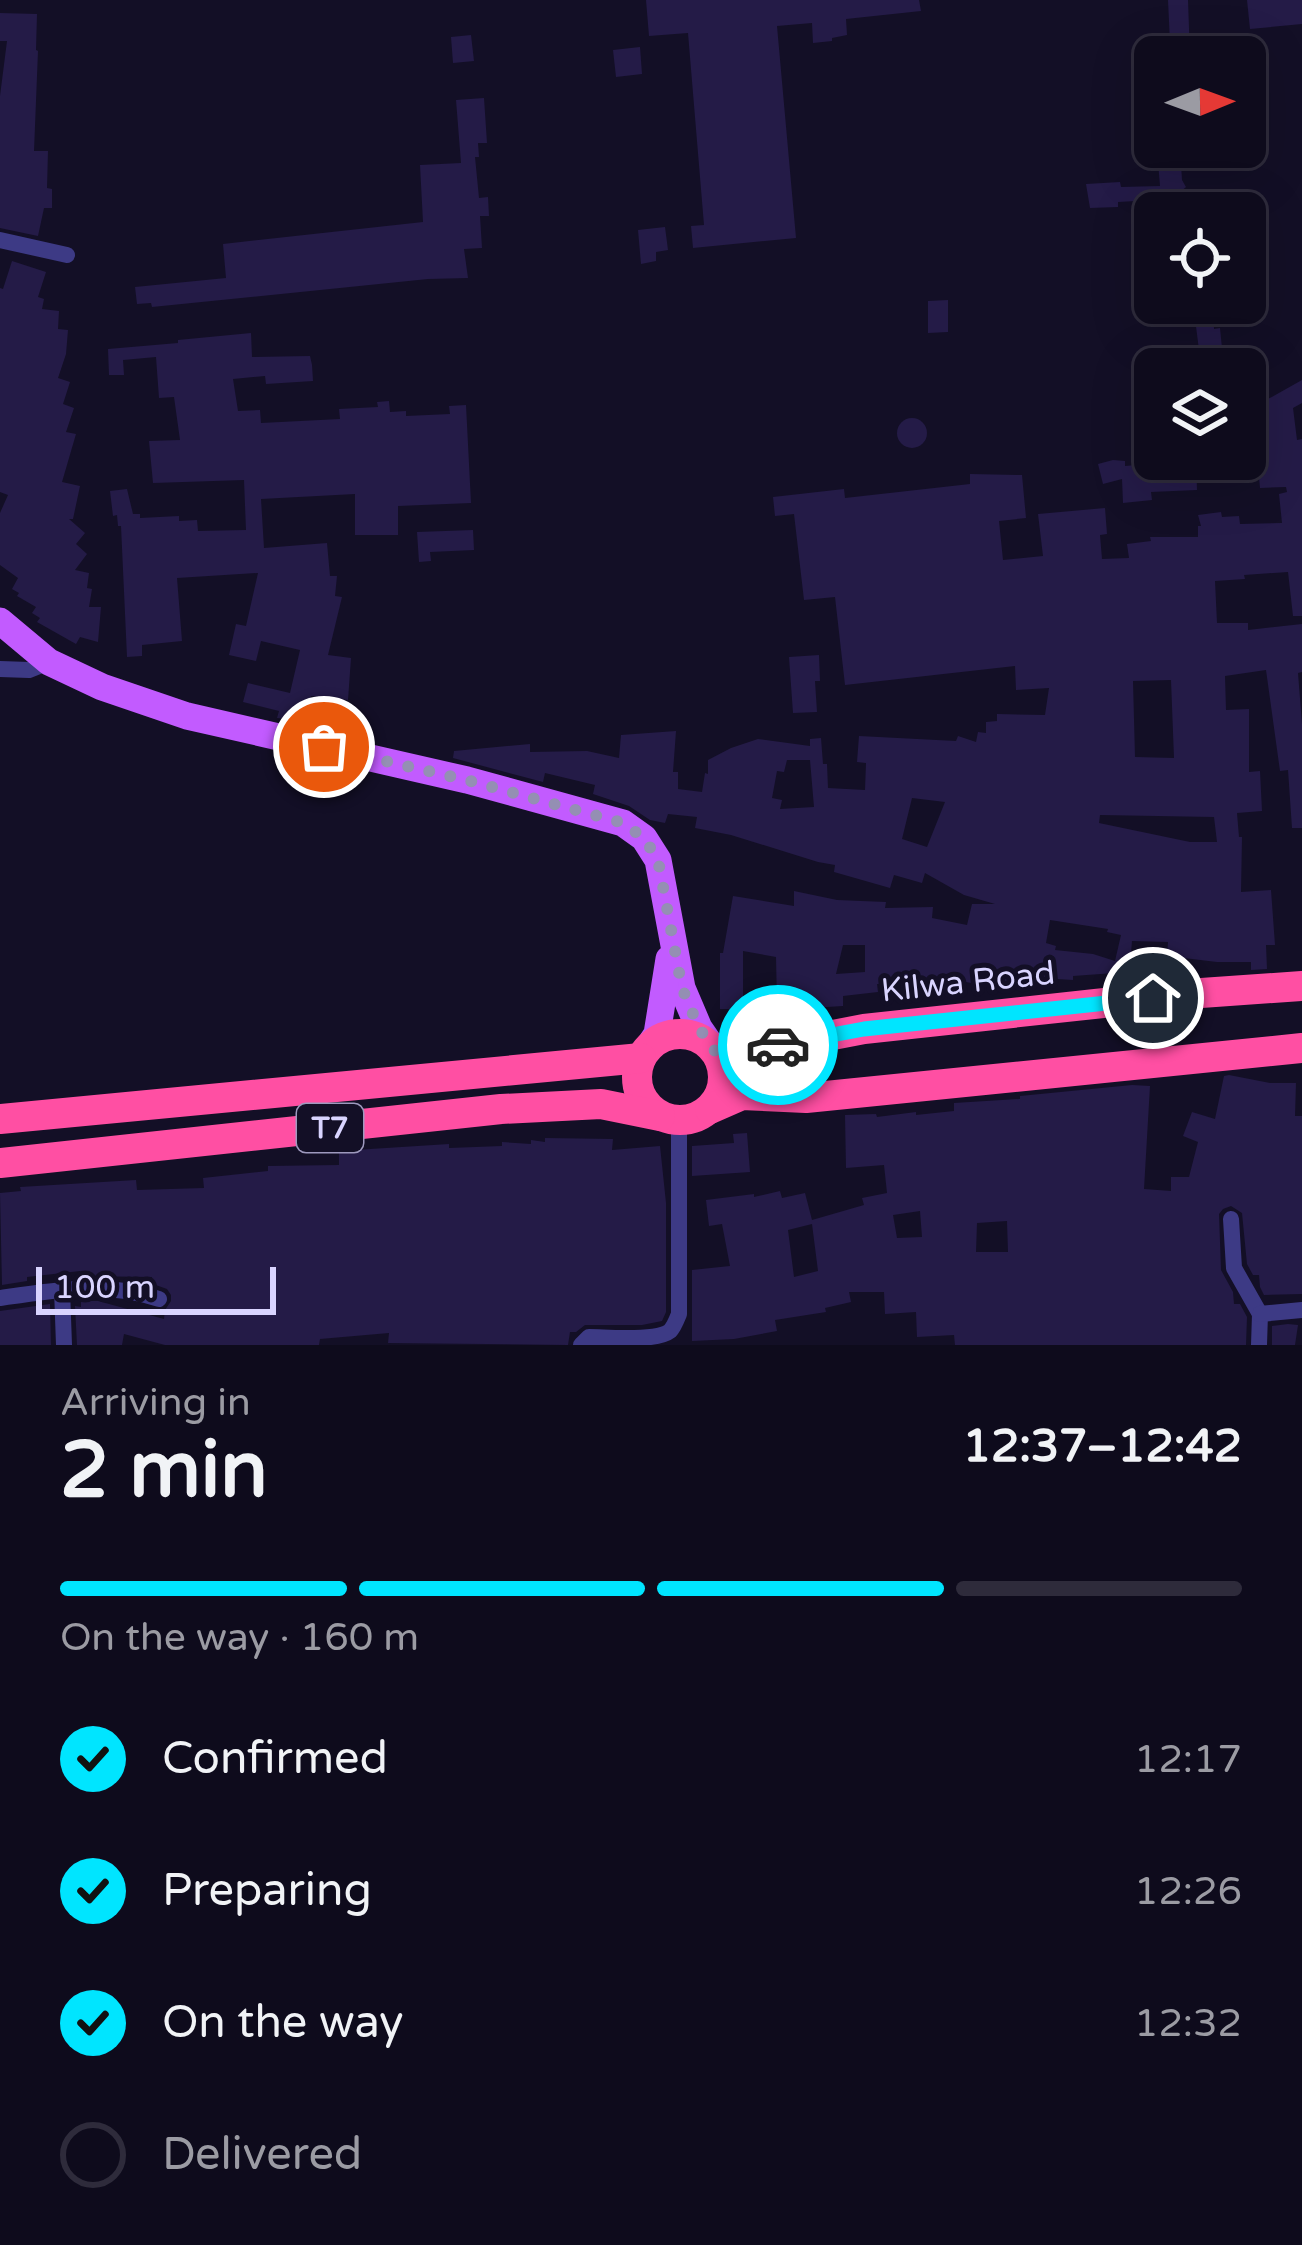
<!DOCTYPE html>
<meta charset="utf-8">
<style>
:root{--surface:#0e0b1c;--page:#171425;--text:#f1f3f6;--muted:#9b9ba3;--line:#2e2b3b;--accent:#00e5ff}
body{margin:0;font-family:"Varela Round",sans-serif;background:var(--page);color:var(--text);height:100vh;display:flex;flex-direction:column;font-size:45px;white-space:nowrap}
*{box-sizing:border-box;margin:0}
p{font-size:39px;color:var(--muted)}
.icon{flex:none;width:66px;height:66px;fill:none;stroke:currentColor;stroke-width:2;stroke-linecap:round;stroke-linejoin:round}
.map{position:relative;height:1345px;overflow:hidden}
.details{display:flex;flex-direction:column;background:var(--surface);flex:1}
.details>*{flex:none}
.needle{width:78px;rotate:89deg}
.fabs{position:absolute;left:1134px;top:36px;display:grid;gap:24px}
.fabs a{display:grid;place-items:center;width:132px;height:132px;border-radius:18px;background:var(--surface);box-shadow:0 12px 48px #0002,0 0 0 3px var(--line);font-size:60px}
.scale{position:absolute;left:36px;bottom:30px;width:240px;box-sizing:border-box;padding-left:12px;border:6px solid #d9d4ff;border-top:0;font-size:33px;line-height:42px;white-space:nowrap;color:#d9d4ff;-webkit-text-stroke:9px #130f26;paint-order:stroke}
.pin{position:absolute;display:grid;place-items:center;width:102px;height:102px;color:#fff;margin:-51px;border:6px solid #fff;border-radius:50%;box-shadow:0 3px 12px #0007}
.courier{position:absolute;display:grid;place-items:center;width:120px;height:120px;margin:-60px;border:9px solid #00e5ff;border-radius:50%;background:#fff;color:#222;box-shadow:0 3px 15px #0007}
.summary em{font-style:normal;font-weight:700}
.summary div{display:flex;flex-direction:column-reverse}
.summary{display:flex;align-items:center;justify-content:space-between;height:204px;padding:0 60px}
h1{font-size:78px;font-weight:700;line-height:90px}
.bar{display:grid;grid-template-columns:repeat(4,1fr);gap:18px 12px;align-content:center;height:144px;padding:0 60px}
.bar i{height:15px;border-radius:9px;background:var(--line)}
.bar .current{background:var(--accent)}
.bar p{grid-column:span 4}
ol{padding:0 60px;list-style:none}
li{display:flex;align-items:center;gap:36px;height:132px}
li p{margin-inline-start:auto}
li .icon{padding:12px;border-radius:50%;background:var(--accent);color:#111;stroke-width:4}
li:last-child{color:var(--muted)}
li i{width:66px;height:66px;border:6px solid var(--line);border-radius:50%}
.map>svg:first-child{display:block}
</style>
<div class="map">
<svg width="1302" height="1345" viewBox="0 0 1302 1345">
<rect width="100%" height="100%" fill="#130f26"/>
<g fill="#241b47" fill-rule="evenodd">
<path d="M646 0H919L921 11 846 19 847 35 832 38V41L813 43 812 23 777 26 796 238 693 248 691 226 704 225 688 33 649 36Z"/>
<path d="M1168 0H1188L1190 57H1178V42L1170 43Z"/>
<path d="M1247 0H1302V24L1250 29Z"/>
<path d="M0 13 37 14 36 50 38 51 34 151H48L47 188 52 189V208H44L38 236 0 228V96L7 41H0Z"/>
<path d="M471 35 474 61 453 63 451 37Z"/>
<path d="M640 47 642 74 616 77 613 50Z"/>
<path d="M484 98 487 143H478L479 157H475L479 198 488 197 489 216H480L482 248 464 249 468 278 428 279 152 307 151 303 137 304 135 287 226 278 223 244 423 222 420 165 461 163 456 100Z"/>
<path d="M1164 147H1180L1182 180 1186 187 1172 199 1118 202V207L1090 208 1086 184 1120 182 1121 187 1160 186 1158 162 1166 161Z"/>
<path d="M665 227 668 250 656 252V261L641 264 638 230Z"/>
<path d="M12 261 46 272 38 297 44 299 42 309 59 311 58 329 68 330 66 354 58 378 70 382 63 404 74 408 66 432 76 434 62 482 80 486 73 519H69L85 533 76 544 87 554 75 570 89 573 87 588 92 589 89 607H101L98 642 80 637 76 644 37 622 40 618 32 613 36 607 17 596 19 593 12 589 18 578 0 565V513L8 495 0 492V288L3 289Z"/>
<path d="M948 300V332L928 333V301Z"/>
<path d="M1193 303H1213L1214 329 1220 328 1222 348 1199 350Z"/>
<path d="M251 333 252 357 310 356 312 365 313 381 266 384 265 376 233 379 238 411 260 410 261 423 340 419 339 409 378 407 377 402 389 401 390 412 406 411V416L450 414 449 406 466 405 471 503 398 506V535H355V494L261 499 264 548 327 543 330 576H337L335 596 342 597 328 655 351 658 348 700 311 696 304 721 277 718 279 711 243 702 248 683 290 693 300 650 261 641 256 661 229 655 236 624 246 626 258 573 177 578 182 641 142 645V656L127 657 121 526H118L117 515 113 516 110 491 127 489 133 514H140V518L179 516V521L197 520 198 531 246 530 244 480 153 483 149 441 180 440 174 397 159 398 156 357 123 360 124 375H109L108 349 178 343V340Z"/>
<path d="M1302 380V403L1293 408 1297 440 1302 439V616H1293L1288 572 1244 575 1245 579 1215 581 1217 623H1248V630L1302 624V672L1298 673 1302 724V828H1292L1288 770 1280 771 1266 670 1225 676 1226 710 1249 709V772L1260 771 1262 811 1237 813 1239 837H1242L1241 892 1271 890 1275 945H1266L1267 969 1251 970V962H1217L1167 956 1168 942 1132 941 1130 966 1142 971 1073 976V980L1026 977V984L982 985 950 979 949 987 877 984 878 992 843 996V1006L811 1008V1003L777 1004 776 957 743 951V1009H720V953H723L733 896 794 906V891L837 900 886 902 885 908 933 907 932 918 967 925 972 904H995L964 895 925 873 922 883 894 875 890 888 834 872 835 865 818 862 731 835 695 828 697 817 668 814 665 823 650 820 629 806 593 794 595 785 545 773 543 782 453 758 454 751 530 744V752L587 751 619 758 621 735 676 731 673 772H678V789L702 792 705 773 708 774V760L731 748 758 739 810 746V739L821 738 823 764H827L828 788 865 790 866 763 857 762 859 736 956 741 958 736 976 742 978 732 986 733V722L997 721V714L1045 715 1049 688 1016 690 1015 666 845 685 835 597 804 600 794 514 775 516 773 497 844 489 845 498 970 484V474L1022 475 1026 518 999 521 1003 560 1043 556 1038 514 1105 508 1107 534 1100 535 1102 559 1129 558 1127 544 1151 541 1150 537H1198V526H1201L1198 515 1221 512 1222 517 1239 516 1240 524 1282 523 1279 494 1287 492 1286 487 1260 488 1256 446H1251L1250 425 1252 424V408ZM1171 680 1174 758 1135 757 1133 681ZM787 760H810L814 807 780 809 782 800 772 798 777 771 784 772ZM912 798 945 802 927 847 902 839ZM1100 815 1214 817 1217 842H1190L1099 823ZM1050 920 1108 929 1107 932 1121 935 1115 961 1093 954 1055 950 1056 946 1046 943ZM843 945H865V972L836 974Z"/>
<circle cx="912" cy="433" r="15"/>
<path d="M1113 460 1125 461V466L1196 460 1197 490 1151 492 1152 500 1123 503 1122 479 1103 484 1098 464Z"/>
<path d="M473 530 474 550 430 552 431 561 419 562 417 532Z"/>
<path d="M819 655 820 681H815L817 712 793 713 789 657Z"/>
<path d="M1229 1075 1270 1083H1296L1295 1116H1302V1294L1264 1295 1260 1287 1259 1275H1253L1247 1264 1242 1213 1231 1206 1223 1209 1219 1214 1221 1270 1233 1292 1234 1304H1240L1247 1317 1246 1345H955L954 1335 917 1337 916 1312 885 1314 884 1292H849L851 1302 825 1308 826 1312 775 1320 777 1331 734 1339 692 1341V1270L730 1266 722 1224 709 1226 706 1200 754 1194V1197L780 1191 782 1198 805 1193 812 1220 864 1205 862 1198 887 1193 884 1165 846 1168 845 1115 876 1114 877 1117 916 1112V1115L954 1111V1103L1020 1099V1096L1132 1085 1150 1086 1144 1189 1171 1191V1177H1189L1198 1142 1183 1136 1192 1112 1215 1119 1224 1076ZM920 1211 922 1237 897 1238 893 1215ZM1007 1221 1008 1252H976L977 1223ZM812 1224 818 1271 794 1277 788 1230Z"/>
<path d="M747 1133 750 1172 692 1176V1146L734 1143 733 1134Z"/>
<path d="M545 1138 613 1139 612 1150 660 1146 666 1203V1312L662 1321 642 1325H585L576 1332H570L568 1345 388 1343 389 1333 320 1339 319 1345H165L124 1334 122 1345H77L75 1306 81 1307V1301H98L164 1319 165 1310 171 1301V1295L167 1289 153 1284 152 1277 80 1276V1271L27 1277V1281L2 1285 0 1193 21 1191 20 1187 136 1180 137 1190 204 1188 203 1178 268 1171V1166L339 1165V1151L449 1144V1148L502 1146V1142L531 1144V1140L545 1142Z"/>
<path d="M50 1304 51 1345H0V1311Z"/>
<path d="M1288 1324 1298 1325 1295 1345H1272V1326Z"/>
</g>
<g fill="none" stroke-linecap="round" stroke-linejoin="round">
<g stroke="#3d3a85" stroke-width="16">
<path d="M0 240 67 255"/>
<path d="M0 669 29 670 49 662"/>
<path d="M1231 1219 1234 1268 1260 1314 1259 1345"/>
<path d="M62 1289 64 1345"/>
<path d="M0 1298C54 1290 106 1281 159 1299"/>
<path d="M1260 1314 1302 1310"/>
<path d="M581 1345 589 1337C607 1337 656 1342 670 1331 674 1327 677 1319 679 1314V1126L686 1120"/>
</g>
<g stroke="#c25bff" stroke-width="27">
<path d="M0 621 49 662 102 687 187 716 467 780 623 823 644 838 658 860 682 988 699 1028 715 1051"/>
<path d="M641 1058 657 1034 669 959"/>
</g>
<g stroke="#ff4fa3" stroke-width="30">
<circle cx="680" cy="1077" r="43"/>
<path d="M715 1051 786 1044 864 1029 1187 994 1302 986"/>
<path d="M710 1109 742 1095 806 1098 1302 1048"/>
<path d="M0 1119 641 1058"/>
<path d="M0 1163 501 1109 601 1104 660 1116"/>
</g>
</g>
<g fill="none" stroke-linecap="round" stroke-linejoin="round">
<path stroke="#948fb3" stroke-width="12" stroke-dasharray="0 21.6" d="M324 747 467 780 623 823 644 838 658 860 682 988 699 1028 715 1051 778 1045"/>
<path stroke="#00e5ff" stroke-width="15" d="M778 1045 864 1029 1153 998"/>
</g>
<g text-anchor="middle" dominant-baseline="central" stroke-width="10" stroke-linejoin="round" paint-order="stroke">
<rect fill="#130f26" stroke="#9e99be" stroke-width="3" x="297" y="1104" width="66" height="48" rx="9"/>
<g font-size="30" font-weight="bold" fill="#d9d4ff">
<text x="330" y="1128">T7</text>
</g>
<g font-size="33" fill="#d9d4ff" stroke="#130f26">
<text transform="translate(968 982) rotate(-6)">Kilwa Road</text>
</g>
</g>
</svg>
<div class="fabs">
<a><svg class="needle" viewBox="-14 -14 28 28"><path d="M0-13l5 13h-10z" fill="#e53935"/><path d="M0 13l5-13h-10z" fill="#9b9ba3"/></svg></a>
<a><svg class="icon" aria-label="locate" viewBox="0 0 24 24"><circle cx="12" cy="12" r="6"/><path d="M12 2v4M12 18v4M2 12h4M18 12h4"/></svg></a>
<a><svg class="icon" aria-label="layers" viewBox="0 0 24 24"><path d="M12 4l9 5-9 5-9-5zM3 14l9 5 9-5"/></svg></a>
</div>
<div class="scale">100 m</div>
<div class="pin" style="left:324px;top:747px;background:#ea580c"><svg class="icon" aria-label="bag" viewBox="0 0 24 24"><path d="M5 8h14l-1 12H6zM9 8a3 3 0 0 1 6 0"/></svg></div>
<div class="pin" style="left:1153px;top:998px;background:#1f2937"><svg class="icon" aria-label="home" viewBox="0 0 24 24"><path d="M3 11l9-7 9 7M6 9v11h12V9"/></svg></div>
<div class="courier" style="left:778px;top:1045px"><svg class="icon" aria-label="car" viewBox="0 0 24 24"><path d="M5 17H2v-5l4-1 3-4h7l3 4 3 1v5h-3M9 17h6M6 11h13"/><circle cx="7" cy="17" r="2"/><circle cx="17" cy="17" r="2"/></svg></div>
</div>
<section class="details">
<div class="summary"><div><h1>2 min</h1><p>Arriving in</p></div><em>12:37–12:42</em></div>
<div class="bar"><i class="current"></i><i class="current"></i><i class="current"></i><i></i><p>On the way · 160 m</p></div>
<ol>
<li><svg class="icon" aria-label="check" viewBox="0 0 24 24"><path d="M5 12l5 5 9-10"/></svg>Confirmed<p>12:17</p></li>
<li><svg class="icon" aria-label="check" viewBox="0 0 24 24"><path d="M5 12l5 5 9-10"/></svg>Preparing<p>12:26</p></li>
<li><svg class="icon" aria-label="check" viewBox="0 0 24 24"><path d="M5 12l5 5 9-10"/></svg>On the way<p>12:32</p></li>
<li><i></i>Delivered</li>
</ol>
</section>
